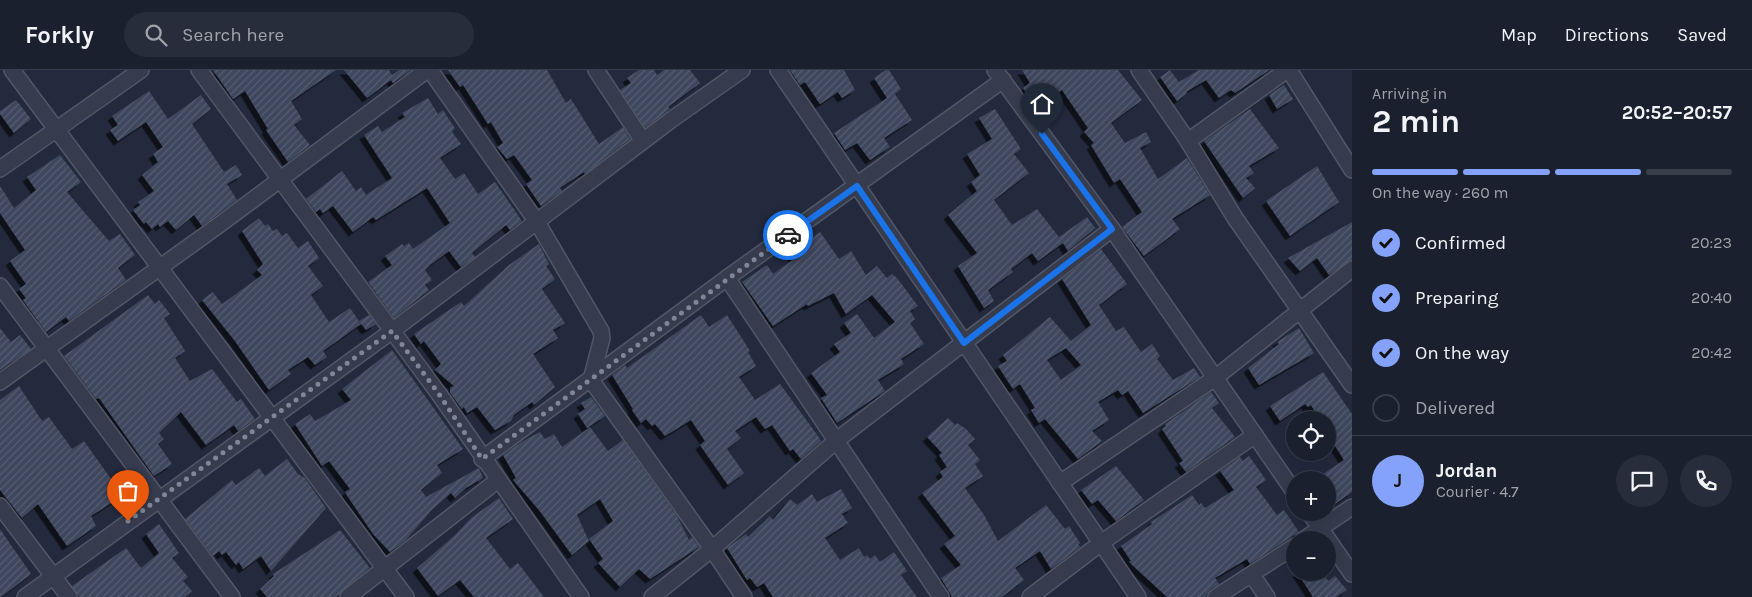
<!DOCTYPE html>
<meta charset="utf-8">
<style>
:root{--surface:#1a202e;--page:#272d3a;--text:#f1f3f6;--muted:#9fa3aa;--line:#383e4a;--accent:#85a2fa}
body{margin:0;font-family:Karla,sans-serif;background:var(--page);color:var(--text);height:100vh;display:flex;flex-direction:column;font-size:19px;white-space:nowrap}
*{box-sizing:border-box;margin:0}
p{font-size:16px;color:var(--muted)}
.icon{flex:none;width:28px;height:28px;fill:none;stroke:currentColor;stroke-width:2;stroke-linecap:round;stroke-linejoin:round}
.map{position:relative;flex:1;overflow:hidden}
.sheet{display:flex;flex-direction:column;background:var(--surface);width:400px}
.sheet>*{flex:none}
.tools{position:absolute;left:1286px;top:341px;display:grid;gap:10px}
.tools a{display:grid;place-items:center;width:50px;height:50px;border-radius:50%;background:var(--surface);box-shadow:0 5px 20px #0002,0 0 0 1px var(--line);font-size:25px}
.pin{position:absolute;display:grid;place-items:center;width:42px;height:42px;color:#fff;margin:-51px -21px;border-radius:50% 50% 50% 0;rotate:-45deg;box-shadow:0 0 5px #0007}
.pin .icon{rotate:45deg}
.courier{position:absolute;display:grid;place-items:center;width:50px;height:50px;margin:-25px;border:4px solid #1a73e8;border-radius:50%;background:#fff;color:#222;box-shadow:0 1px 6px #0007}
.head em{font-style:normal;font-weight:700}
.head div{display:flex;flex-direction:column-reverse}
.head{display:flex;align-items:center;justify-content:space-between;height:85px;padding:0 20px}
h1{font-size:32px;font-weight:700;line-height:38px}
.bar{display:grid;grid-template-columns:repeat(4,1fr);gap:8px 5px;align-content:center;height:60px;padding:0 20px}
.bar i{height:6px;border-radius:4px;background:var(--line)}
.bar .current{background:var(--accent)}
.bar p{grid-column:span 4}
.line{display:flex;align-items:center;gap:12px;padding:0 20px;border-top:1px solid var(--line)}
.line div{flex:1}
.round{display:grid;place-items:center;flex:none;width:52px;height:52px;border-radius:26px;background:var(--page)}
ol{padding:0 20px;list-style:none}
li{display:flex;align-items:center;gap:15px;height:55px}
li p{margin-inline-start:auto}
li .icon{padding:5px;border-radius:50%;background:var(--accent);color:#111;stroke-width:4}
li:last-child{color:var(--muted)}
li i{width:28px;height:28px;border:2px solid var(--line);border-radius:50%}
header{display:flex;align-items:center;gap:30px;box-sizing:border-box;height:70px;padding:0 25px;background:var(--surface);border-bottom:1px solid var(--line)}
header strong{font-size:24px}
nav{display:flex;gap:28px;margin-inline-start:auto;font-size:18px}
.search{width:350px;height:45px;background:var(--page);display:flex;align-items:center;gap:12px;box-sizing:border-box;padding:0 18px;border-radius:28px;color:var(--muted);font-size:19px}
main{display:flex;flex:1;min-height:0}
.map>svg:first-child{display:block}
</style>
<header>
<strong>Forkly</strong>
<div class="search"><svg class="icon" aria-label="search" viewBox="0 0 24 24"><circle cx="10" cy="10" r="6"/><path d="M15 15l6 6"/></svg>Search here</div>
<nav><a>Map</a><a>Directions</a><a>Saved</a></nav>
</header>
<main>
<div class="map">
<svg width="1352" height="527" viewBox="0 0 1352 527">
<defs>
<pattern id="building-hatch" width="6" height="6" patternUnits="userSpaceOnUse" patternTransform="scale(1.25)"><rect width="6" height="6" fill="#3e465d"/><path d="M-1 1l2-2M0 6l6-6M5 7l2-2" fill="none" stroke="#585e73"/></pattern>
<filter id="shadow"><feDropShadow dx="-4.5" dy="4.5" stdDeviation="0" flood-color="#0009"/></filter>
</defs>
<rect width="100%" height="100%" fill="#232a3d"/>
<g fill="url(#building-hatch)" fill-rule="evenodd" filter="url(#shadow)">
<path d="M213 0H336L291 31 302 49 294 55 310 75 288 92 266 60 268 59 245 21 233 29Z"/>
<path d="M344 0H389L392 5 399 0H411L393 13 391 10 367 28Z"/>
<path d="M448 0H547L566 33 571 29 599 74 623 57 630 69 585 104 584 102 560 118 562 121 541 136 526 114 532 110 514 85 507 89 497 77 503 73 491 52 488 54 463 15 460 17Z"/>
<path d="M639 0H654L657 5 664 0H690L700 13 668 37 670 39 645 58 620 20 631 13 627 8Z"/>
<path d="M790 0H844L855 20 842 28 838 22 820 34 805 12 800 15Z"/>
<path d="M886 0H889L901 19 895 24 912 50 884 68 890 77 870 90 857 73 845 80 834 63 887 28 874 8Z"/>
<path d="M1022 0H1118L1142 30 1111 53 1125 73 1146 62 1151 72 1140 78 1158 109 1187 88 1210 125 1172 149 1180 159 1144 186 1122 157 1142 142 1120 109 1114 113 1091 75 1094 73 1084 62 1088 58 1062 20 1036 37 1023 18 1030 13Z"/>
<path d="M1170 0 1179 12 1199 0H1269L1235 23 1231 20 1219 28 1206 10 1186 22 1187 23 1177 31 1160 7Z"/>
<path d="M1284 15 1293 29 1277 39 1269 25Z"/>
<path d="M149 21 168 49 201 25 211 39 192 54 224 102 236 95 242 105 227 114 237 130 202 156 194 145 176 160 168 151 160 157 158 154 152 159 146 152 144 154 133 140 140 135 138 132 154 121 142 105 158 92 153 84 163 77 146 52 118 71 110 60 118 55 112 46Z"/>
<path d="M428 28 438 44 443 40 448 48 455 58 452 62 461 74 440 88 455 109 464 103 478 124 495 112 522 151 510 160 506 155 472 183 475 187 461 197 449 181 430 195 425 200 432 210 425 215 429 220 394 248 368 212 392 195 385 186 402 174 404 176 409 173 413 179 450 153 427 118 376 150 373 147 353 162 333 136 323 143 320 139 316 142 306 129 342 101 356 121 361 117 366 125 392 108 364 65 378 56 382 62 405 47 402 43Z"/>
<path d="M16 30 31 49 14 63 0 44V41Z"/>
<path d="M995 39 1021 79 1014 84 1029 103 994 130 1012 155 1037 139 1059 167 1087 147 1095 158 1068 181 1063 173 1038 191 1032 183 1011 199 1013 202 988 220 994 231 984 238 958 196 977 183 948 145 977 121 971 112 980 105 967 84 992 69 979 48Z"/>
<path d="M1250 39 1279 78 1249 96 1254 103 1246 108 1255 118 1243 128 1204 71Z"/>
<path d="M60 85 81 112 67 122 109 171 120 164 135 185 118 198 126 210 69 251 66 247 46 262 23 230 26 228 19 219 26 214 10 191 25 180 0 143V116L14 138 36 120 27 107Z"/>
<path d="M1317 96 1339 132 1290 166 1266 131Z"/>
<path d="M259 148 265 156 268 154 273 161 277 159 282 166 287 163 298 178 308 171 319 188 308 196 323 216 311 225 329 252 350 238 361 254 323 281 327 287 315 295 308 287 288 300 291 304 269 320 235 271 202 230 213 222 222 234 262 205 257 200 263 194 242 161Z"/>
<path d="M1352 152V190L1329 205 1317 188 1300 201 1288 188Z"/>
<path d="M820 162 839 189 851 181 866 205 877 196 887 208 892 204 897 208 918 236 910 241 915 249 910 253 924 274 901 289 904 294 878 310 885 321 837 353 821 328 827 325 811 303 840 282 834 274 851 263 844 253 857 244 874 268 895 252 872 225 846 244 834 223 808 236 807 234 773 256 742 212 767 195 773 204 794 189 790 184Z"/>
<path d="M539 174 549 194 546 196 555 209 542 219 565 253 553 260 558 268 533 284 555 317 534 335 532 332 514 345 511 351 495 360 477 337 467 343 464 337 462 339 450 323V318L454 316 435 300 441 294 424 271 421 274 414 264 461 232 464 236 509 195Z"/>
<path d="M1101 179 1127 214 1099 235 1116 261 1124 257 1141 282 1152 274 1160 286 1157 289 1173 310 1194 298 1200 307 1143 343 1128 321 1122 325 1118 320 1098 332 1109 350 1092 361 1102 371 1078 389 1045 349 1039 353 1031 340 1035 338 1020 314 1013 319 998 296 1007 291 1003 285 1050 247 1071 271 1091 255 1062 209ZM1066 278 1081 295 1061 310 1047 290Z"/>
<path d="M148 225 155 234 159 230 170 244 164 248 184 279 185 281 175 288 190 311 212 299 237 332 241 329 255 349 238 361 234 355 206 375 181 342 159 363 164 369 158 374 172 394 154 406 99 328 96 329 64 286Z"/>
<path d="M369 245 376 254 366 260 359 251Z"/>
<path d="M701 245 709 257 727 245 750 281 748 282 756 296 739 307 755 330 780 314 818 366 821 371 801 389 793 379 790 381 772 355 765 359 756 347 735 361 741 368 727 379 744 403 728 415 700 375 705 371 691 350 665 366 655 354 652 356 646 349 641 353 632 340 633 339 612 305 625 295 627 298Z"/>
<path d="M0 258 11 272 20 265 31 279 0 300Z"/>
<path d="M1299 258 1314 283 1259 315 1248 298 1279 274 1277 272Z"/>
<path d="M392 280 463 379 437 395 442 403 421 420 426 427 479 398 483 408 466 418 455 428 451 423 431 441 405 471 390 482 373 464 348 427 345 422 350 419 329 391 322 396 295 354 310 344 315 351 351 330 342 319Z"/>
<path d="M1323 302 1352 344V422L1328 439V410H1314L1344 390 1328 365V350H1320L1311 335 1308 337 1305 334 1280 351 1270 336Z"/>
<path d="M19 316 42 351 49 347 72 379 84 371 114 413 124 406 133 419 91 446 96 456 67 476 38 434 22 448 0 420V330Z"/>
<path d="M1211 322 1219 333 1212 338 1235 367 1186 402 1179 393 1183 391 1162 359 1166 356 1165 354Z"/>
<path d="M591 327 605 346 587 358 578 344 585 339 581 333Z"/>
<path d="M948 348 955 355 957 353 966 359 975 369 968 375 980 390 975 394 983 406 965 418 984 445 998 471 1046 435 1065 459 1069 456 1080 473 1078 474 1080 477 1051 499 1040 481 1015 498 1024 510 1002 527H952L941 508 961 495 944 474 955 466 922 423 943 407 940 402 947 397 939 385 942 383 927 367Z"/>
<path d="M590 357 608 381 623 370 677 446 689 470 692 467 699 477 650 509 639 499 620 517 598 493 603 489 589 469 613 451 600 429 577 445 589 471 572 485 539 440 513 410 516 408 503 385 523 371 540 362 545 369 554 364 562 377Z"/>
<path d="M1249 386 1266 410 1256 417 1277 445 1284 440 1299 462 1250 494 1247 489 1215 508 1219 514 1211 519 1205 527H1167L1129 492 1131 491 1121 476 1152 454 1151 452 1192 425 1199 435 1201 433 1205 438 1234 420 1220 401 1240 387 1243 391Z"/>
<path d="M287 389 298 404 305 408 326 438 271 501 261 486 243 499 239 492 236 495 226 482 222 485 219 481 213 486 185 449 232 410 236 415 259 398 265 406Z"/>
<path d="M1116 396 1144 430 1116 451 1098 430 1092 434 1081 420Z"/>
<path d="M841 419 852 438 842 444 848 453 825 468 840 490 859 478 864 487 867 485 870 489 875 485 880 492 894 482 907 501 901 505 917 527H773L764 513 757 517 750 508 747 510 727 478 746 464 748 467 770 446 773 450 790 429 797 435 812 424 817 432Z"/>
<path d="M499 428 513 449 486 468 510 499 518 493 544 527H474L460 510 438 526 417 498 455 465 471 448Z"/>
<path d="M159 454 179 483 172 488 188 507 183 511 192 521 185 527H79L72 516 126 478 141 498 159 483 146 464Z"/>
<path d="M0 459 31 504 1 527H0Z"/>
<path d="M340 460 370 498 336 527H267L260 519 274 506 273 504Z"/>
<path d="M1297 502H1323L1328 511 1335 506 1347 520 1336 527H1313Z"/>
</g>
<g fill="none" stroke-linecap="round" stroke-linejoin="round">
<defs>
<g id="street">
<path d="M12 0 406 527"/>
<path d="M199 0 439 324 581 527"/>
<path d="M430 0 537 152 601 261 602 268 591 310 712 479 744 527"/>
<path d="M596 0 643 71"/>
<path d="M778 0 1138 527"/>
<path d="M995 0 1112 159 1295 423"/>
<path d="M1139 0 1188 71 1235 148 1352 315"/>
<path d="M1289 0 1352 100"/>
<path d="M1188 71 1287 0"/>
<path d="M0 99 141 0"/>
<path d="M727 208 941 527"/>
<path d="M0 216 232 527"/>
<path d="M0 312 219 155 427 0"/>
<path d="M482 389 727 208 1003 10"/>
<path d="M1060 413 1215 308 1352 199"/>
<path d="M0 436 69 527"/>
<path d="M1309 442 1352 504"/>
<path d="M1303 470 1352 437"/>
<path d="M1252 505 1267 527"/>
<path d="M25 527 392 261 671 50 742 0"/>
<path d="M348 527 498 410"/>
<path d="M652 527 712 479 837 370 1112 159"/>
<path d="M1030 527 1101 473 1255 365"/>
<path d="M1216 527 1295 476"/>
</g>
</defs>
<use href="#street" stroke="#525767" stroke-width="18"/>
<use href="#street" stroke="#363c4d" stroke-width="15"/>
</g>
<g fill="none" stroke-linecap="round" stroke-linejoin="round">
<path stroke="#808697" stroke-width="5" stroke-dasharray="0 9" d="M128 451 392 261 439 324 482 389 788 165"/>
<path stroke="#1a73e8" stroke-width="6" d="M788 165 857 116 964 273 1112 159 1042 64"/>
</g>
</svg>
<div class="tools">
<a><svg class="icon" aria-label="locate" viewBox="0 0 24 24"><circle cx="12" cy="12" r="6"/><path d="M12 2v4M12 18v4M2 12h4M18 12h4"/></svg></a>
<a>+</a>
<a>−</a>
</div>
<div class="pin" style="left:128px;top:451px;background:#ea580c"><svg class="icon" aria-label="bag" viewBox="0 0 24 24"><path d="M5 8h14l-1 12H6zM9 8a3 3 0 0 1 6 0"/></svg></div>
<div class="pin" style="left:1042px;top:64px;background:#1f2937"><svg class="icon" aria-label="home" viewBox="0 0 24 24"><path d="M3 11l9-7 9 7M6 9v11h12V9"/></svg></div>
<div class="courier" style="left:788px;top:165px"><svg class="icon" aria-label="car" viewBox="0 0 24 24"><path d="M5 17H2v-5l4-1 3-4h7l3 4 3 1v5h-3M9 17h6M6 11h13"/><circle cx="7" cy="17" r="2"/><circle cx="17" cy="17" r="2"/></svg></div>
</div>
<section class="sheet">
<div class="head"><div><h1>2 min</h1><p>Arriving in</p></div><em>20:52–20:57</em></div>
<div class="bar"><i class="current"></i><i class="current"></i><i class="current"></i><i></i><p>On the way · 260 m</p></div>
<ol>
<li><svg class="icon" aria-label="check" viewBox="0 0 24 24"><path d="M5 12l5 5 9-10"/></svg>Confirmed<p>20:23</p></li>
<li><svg class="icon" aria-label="check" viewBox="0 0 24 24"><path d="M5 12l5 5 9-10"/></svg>Preparing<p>20:40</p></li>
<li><svg class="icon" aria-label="check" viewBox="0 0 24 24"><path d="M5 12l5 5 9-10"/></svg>On the way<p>20:42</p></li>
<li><i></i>Delivered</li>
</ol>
<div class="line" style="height:90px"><b class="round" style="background:var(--accent);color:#111">J</b><div><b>Jordan</b><p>Courier · 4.7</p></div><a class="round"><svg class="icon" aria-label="chat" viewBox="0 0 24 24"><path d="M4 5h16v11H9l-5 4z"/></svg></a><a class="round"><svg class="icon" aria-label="phone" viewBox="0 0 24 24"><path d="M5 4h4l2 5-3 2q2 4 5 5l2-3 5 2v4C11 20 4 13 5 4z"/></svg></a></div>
</section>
</main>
